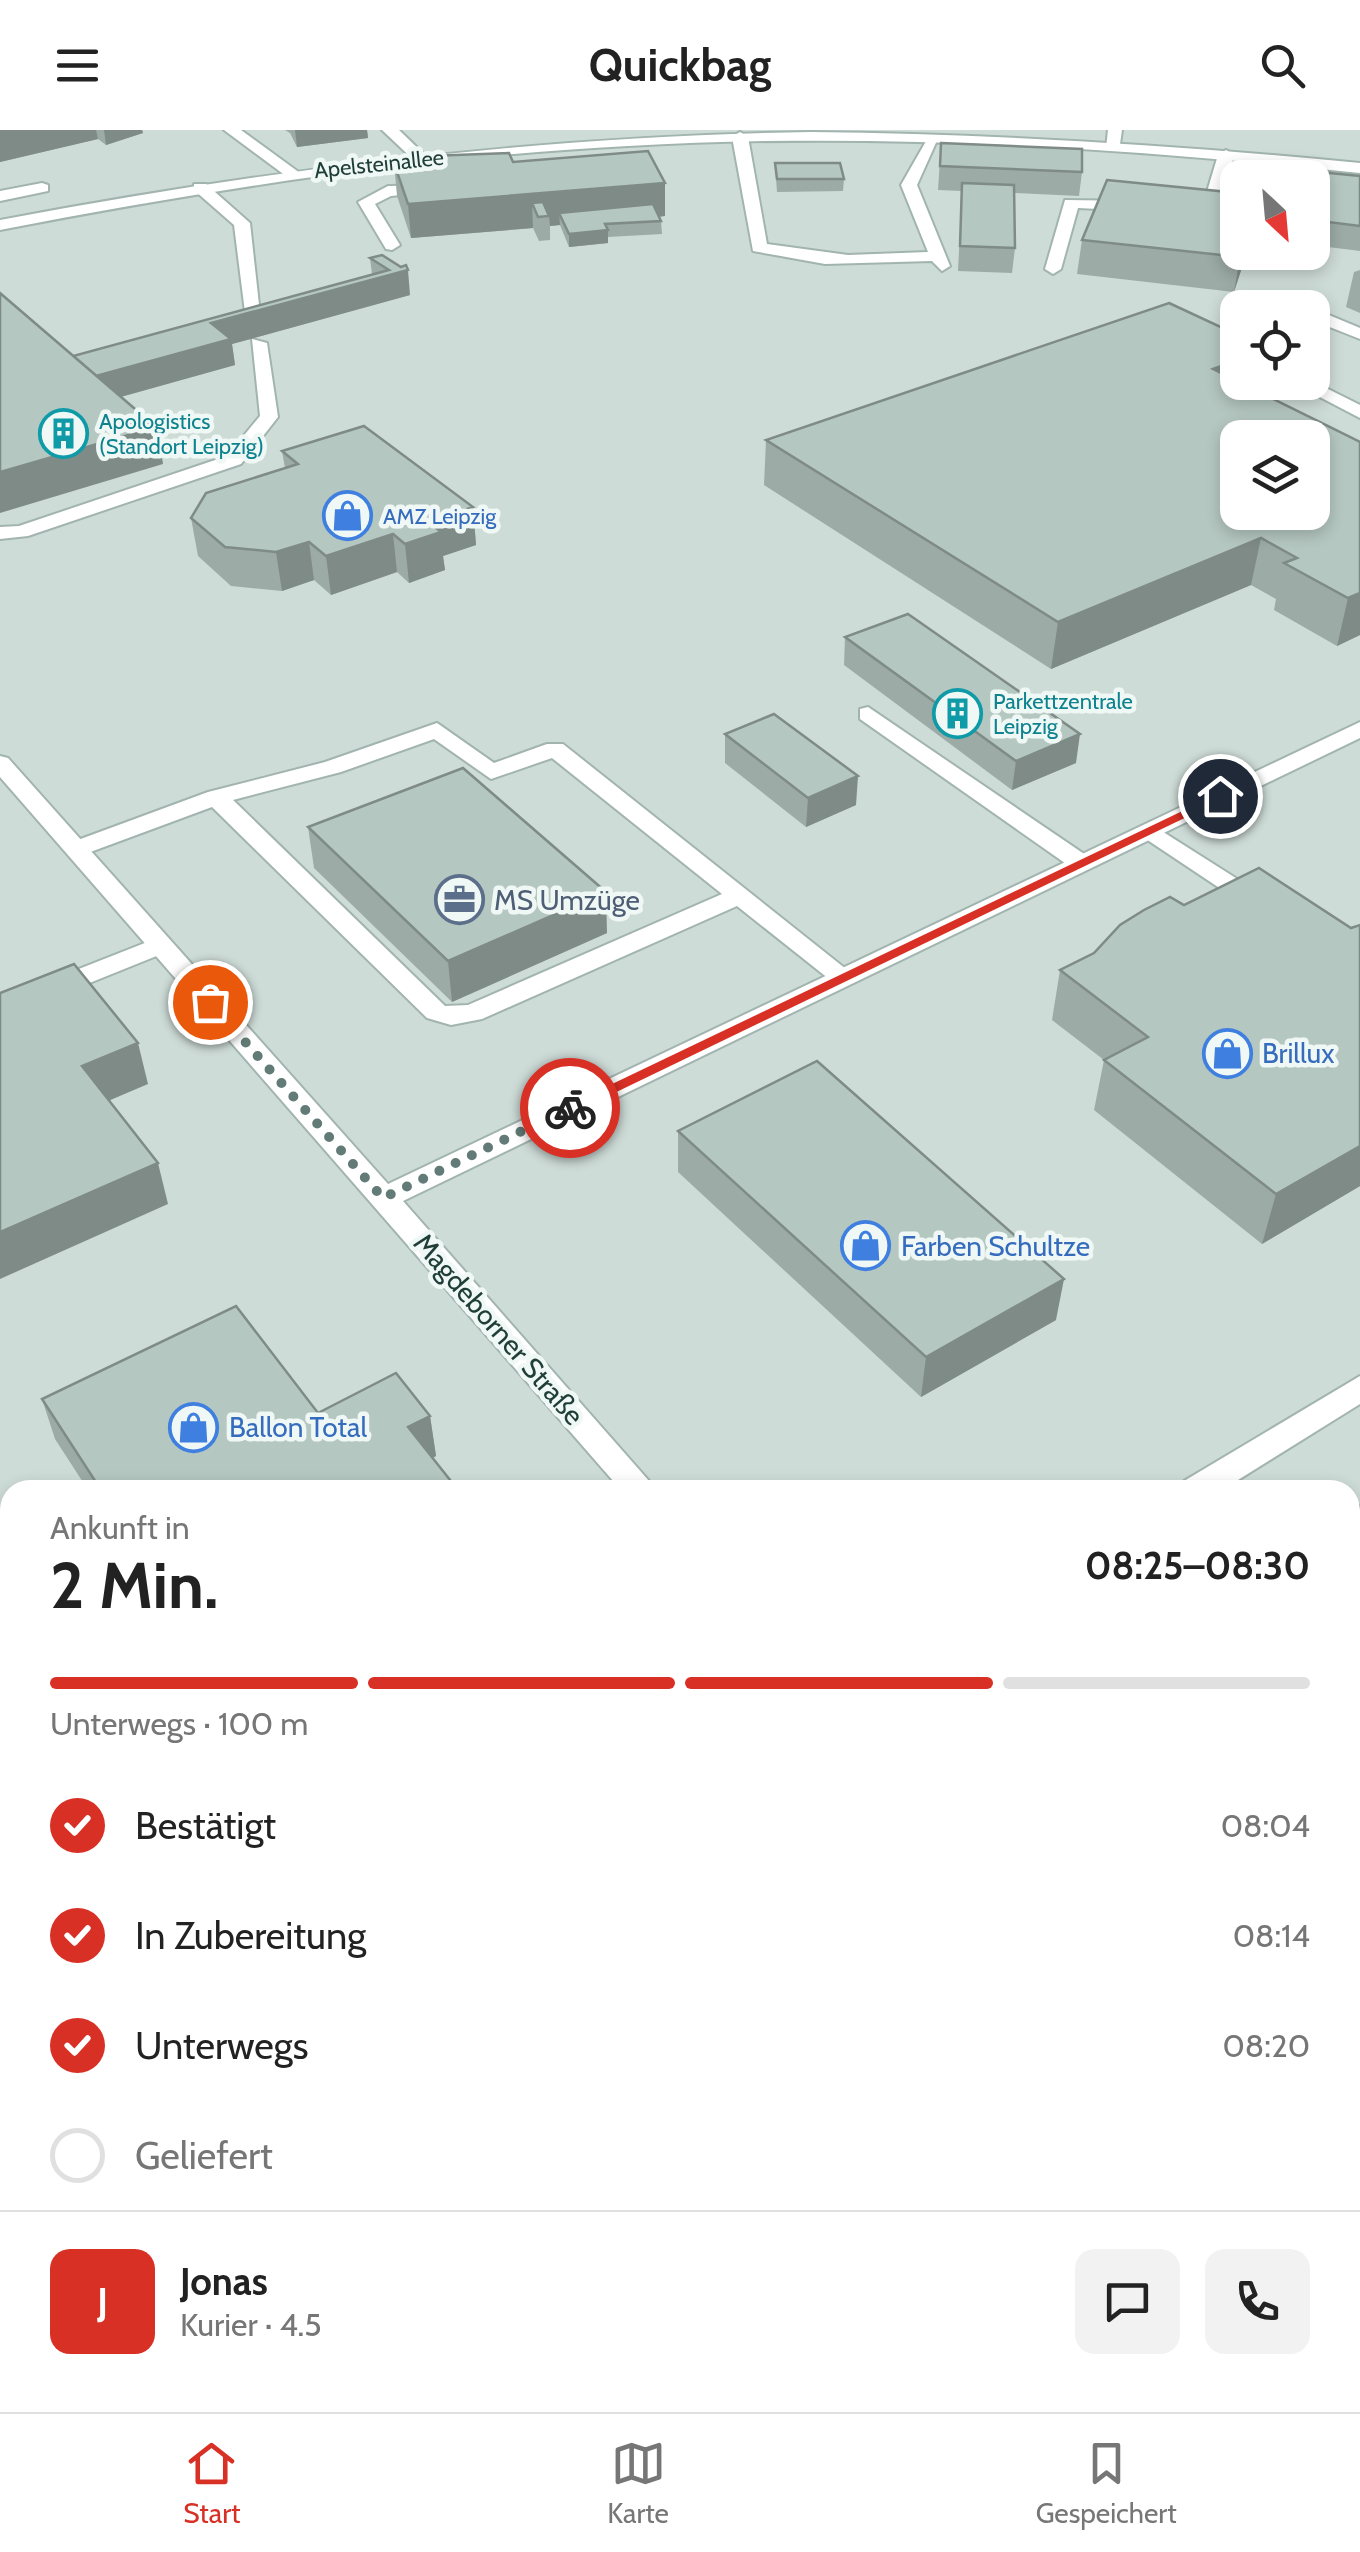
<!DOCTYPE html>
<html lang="de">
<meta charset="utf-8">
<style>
:root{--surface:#fff;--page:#f2f2f2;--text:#222;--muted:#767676;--line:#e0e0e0;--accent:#d93025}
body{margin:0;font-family:Cabin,sans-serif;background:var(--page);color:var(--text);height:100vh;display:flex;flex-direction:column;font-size:38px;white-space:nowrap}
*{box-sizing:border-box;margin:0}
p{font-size:32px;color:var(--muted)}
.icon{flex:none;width:55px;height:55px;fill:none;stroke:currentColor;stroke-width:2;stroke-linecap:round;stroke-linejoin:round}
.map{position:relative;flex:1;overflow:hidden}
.drawer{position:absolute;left:0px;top:1350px;width:1360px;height:932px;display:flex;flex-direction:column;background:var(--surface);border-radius:30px 30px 0 0;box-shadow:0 5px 15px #0003}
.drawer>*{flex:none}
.needle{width:65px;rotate:154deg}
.buttons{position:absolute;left:1220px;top:30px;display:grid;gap:20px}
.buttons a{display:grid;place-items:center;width:110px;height:110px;border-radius:20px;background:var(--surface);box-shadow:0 5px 15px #0003;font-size:50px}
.pin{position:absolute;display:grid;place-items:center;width:85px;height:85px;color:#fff;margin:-42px;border:5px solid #fff;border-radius:50%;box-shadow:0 2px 10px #0007}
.courier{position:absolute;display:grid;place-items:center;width:100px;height:100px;margin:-50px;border:8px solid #d93025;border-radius:50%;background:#fff;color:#222;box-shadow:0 2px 12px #0007}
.overview em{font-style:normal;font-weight:700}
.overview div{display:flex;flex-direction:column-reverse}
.overview{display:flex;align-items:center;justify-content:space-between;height:170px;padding:0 50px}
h1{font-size:65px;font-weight:700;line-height:75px}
.bar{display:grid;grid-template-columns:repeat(4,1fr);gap:15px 10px;align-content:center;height:120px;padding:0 50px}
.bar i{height:12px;border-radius:8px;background:var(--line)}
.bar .selected{background:var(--accent)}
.bar p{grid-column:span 4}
.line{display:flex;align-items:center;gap:25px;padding:0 50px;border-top:2px solid var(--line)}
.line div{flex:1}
.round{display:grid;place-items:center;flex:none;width:105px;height:105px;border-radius:20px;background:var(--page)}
ol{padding:0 50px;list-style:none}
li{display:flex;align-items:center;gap:30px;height:110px}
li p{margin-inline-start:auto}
li .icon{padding:10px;border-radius:50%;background:var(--accent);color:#fff;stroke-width:4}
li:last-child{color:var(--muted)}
li i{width:55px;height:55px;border:5px solid var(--line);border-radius:50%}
header{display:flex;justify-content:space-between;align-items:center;height:130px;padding:0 50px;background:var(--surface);font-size:45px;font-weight:700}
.menu{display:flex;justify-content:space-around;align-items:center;height:140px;border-top:2px solid var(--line);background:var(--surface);font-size:28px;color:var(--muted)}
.menu a{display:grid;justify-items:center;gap:5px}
.menu .selected{color:var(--accent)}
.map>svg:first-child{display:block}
</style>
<header><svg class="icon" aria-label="menu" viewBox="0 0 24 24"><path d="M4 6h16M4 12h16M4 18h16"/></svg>Quickbag<svg class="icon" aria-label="search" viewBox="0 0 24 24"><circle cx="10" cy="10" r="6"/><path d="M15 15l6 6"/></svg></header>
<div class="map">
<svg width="1360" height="2282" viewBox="0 0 1360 2282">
<rect width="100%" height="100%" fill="#dfece8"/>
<path fill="#cedcd7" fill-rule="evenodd" d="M0 0H1360V2282H0ZM1238 48H1312V122H1238ZM1238 178H1312V252H1238ZM1238 308H1312V382H1238ZM10 1360H1350V2272H10Z"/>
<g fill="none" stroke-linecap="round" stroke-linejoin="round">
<defs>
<g id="lane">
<path d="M224 0H241L300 43 286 46Z"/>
<path d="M382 0H399L430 30 417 33Z"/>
<path d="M1108 0H1122L1119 21 1106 18Z"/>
<path d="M740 2 748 7 767 114 848 125 928 122 901 55 929 6H939L917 55 950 136 942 141 932 131 825 134 753 121 732 7Z"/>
<path d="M1226 20 1234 25 1217 80 1209 85 1183 82V76L1203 75 1218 25Z"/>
<path d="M42 53 48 55V61L0 71V61Z"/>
<path d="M194 54H206L250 93 262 202 247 198 234 95 194 60Z"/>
<path d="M441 55V61L391 66 375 74 400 115 392 120 386 119 358 72 388 56Z"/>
<path d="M1065 70 1138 71 1146 76 1138 81 1078 78 1061 139 1053 144 1045 139Z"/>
<path d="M1312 178 1360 198V209L1312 190Z"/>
<path d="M252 209 267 213 278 287 241 334 28 406 0 409V397L19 396 227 326 260 286Z"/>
<path d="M1312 251 1360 275V288L1291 252Z"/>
<path d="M868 577 1090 728 1093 733 1090 738H1072L860 589V579Z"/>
<path d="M437 593 494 633 547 614H563L856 847 843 855 834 853 737 776 482 889 451 895 427 888 212 677 85 724 76 726 64 719 67 714 208 662 325 632ZM434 609 491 649 552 628 722 764 468 875 445 876 233 670 341 642Z"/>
<path d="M1149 693 1272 771 1276 776 1272 781H1254L1140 705 1137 700Z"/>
<path d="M160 807 169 809 173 815 169 821 0 889V870Z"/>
<path d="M1360 1246V1274L1222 1360H1180L1184 1351Z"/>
<path d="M1360 1906V1950L1350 1954V1910Z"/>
<path d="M0 2139 10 2143V2205L0 2201Z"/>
<path d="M28 2272H73L76 2282H32Z"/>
</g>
<g id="street">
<path d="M811 2C995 4 1177 15 1360 33V43C1117 17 872 2 628 16 417 27 207 60 0 100V90C269 39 537 6 811 2Z"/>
<path d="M1360 592V608L403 1071 657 1360H621L0 647V626L8 628 388 1054Z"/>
<path d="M0 1596 10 1600V1646L0 1642Z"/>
<path d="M1350 2142 1360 2146V2197L1350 2193Z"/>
<path d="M347 2272H393L396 2282H351Z"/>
</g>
</defs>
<use href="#lane" stroke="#a2b4b0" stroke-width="4"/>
<use href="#street" stroke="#a2b4b0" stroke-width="4"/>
<use href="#lane" fill="#fff" fill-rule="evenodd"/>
<use href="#street" fill="#fff" fill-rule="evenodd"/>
</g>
<g fill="#9caba6">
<path d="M0 0H142L143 3 106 15 98 9 0 32Z"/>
<path d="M285 0H367L368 8 297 17 290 3Z"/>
<path d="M941 13 1082 42 1079 66 1014 63 1015 118 1012 143 958 141 962 61 938 60Z"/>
<path d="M429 26 513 32 665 86 659 87 661 91 662 104 608 107V113L569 117 560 95 550 96V110L539 111 533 98 411 108 397 66 394 33 429 30Z"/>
<path d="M775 33 844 49 843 61 777 62Z"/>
<path d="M1360 46V121L1312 115V68Z"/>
<path d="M1082 110 1247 122 1234 162 1077 144Z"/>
<path d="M382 125 410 165 232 214 235 235 121 267 156 297 163 334 73 226 372 144 370 128Z"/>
<path d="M1360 140V183L1346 177 1354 142Z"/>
<path d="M1259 262 1360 312V505L1337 516 1274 480 1276 469 1251 455 1051 539 764 355 766 310Z"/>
<path d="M282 321 473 377 476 415 443 426 445 440 409 453 397 442 331 465 314 450 282 461 231 456 198 426 191 388 285 338Z"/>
<path d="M845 507 1076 633 1012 660 844 535Z"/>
<path d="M725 604 856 675 806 697 725 633Z"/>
<path d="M308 697 607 803 452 872 314 738Z"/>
<path d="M1184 775 1351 798 1360 795V1056L1262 1114 1094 980 1104 930 1052 890 1060 840Z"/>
<path d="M678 1001 1056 1190 921 1267 678 1042Z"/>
<path d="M42 1269 318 1283 430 1286 436 1326 433 1328 458 1360H88L55 1309Z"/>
<path d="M1350 1374 1360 1375V1576L1350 1574Z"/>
</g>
<g fill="#7f8b87">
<path d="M0 0H96L98 9 0 32Z"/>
<path d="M104 0H142L143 3 106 15Z"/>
<path d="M295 0H367L368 8 297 17Z"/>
<path d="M665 53V86L565 95 559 83 560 95 550 96 549 86 532 73 533 98 411 108 408 74Z"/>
<path d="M608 100V113L569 117V104Z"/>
<path d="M1242 122H1247L1234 162 1240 127Z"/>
<path d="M408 140 410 165 232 214 235 235 95 274 89 248 211 193Z"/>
<path d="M1238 230V252H1261L1258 263 1205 283 1213 239Z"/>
<path d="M156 297 163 334 0 383V342Z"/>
<path d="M473 377 476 415 443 426 445 440 409 453 405 414 429 392Z"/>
<path d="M393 404 397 442 331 465 326 426Z"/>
<path d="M1261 408 1251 455 1051 539 1058 492Z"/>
<path d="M309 412 314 450 282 461 276 422Z"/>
<path d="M1360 463V505L1337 516 1348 468Z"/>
<path d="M1080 604 1076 633 1012 660 1016 631Z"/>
<path d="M858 646 856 675 806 697 808 668Z"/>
<path d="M606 762 607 803 452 872 448 831Z"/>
<path d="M138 913 148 954 94 977 82 936Z"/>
<path d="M1360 1016V1056L1262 1114 1276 1064Z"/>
<path d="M158 1033 168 1074 0 1149V1102Z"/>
<path d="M1064 1149 1056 1190 921 1267 926 1227Z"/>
<path d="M430 1286 436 1326 414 1337 408 1297Z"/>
</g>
<g fill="#b5c7c1" stroke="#7f8b87" stroke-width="2.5" fill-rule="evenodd">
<path d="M941 13 1082 19V42L940 36Z"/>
<path d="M648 21 665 53 408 74 394 33 430 30 429 26 509 23 513 32Z"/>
<path d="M775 33H840L844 49H777Z"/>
<path d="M1319 42 1360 46V96L1312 90V68Z"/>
<path d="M1107 50 1238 63V122H1242L1240 127 1082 110Z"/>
<path d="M962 53 1014 55 1015 118 960 116Z"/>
<path d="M543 72 549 86 538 87 532 73Z"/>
<path d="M653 74 661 91 605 94 608 100 569 104 559 83Z"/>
<path d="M382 125 401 137 406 135 408 140 211 193 231 209 96 246 73 226 389 140 370 128Z"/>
<path d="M0 163 156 297 0 342Z"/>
<path d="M1169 173 1238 205V230L1213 239 1360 312V463L1348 468 1284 433 1297 428 1261 408 1058 492 766 310ZM1238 308H1312V382H1238Z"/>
<path d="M364 296 473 377 429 392 441 402 405 414 393 404 326 426 309 412 276 422 225 417 191 388 206 363 298 334 282 321Z"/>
<path d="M908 484 1080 604 1016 631 845 507Z"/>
<path d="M774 584 858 646 808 668 725 604Z"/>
<path d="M463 638 606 762 448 831 308 697Z"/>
<path d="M1259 738 1351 798 1360 795V1016L1276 1064 1104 930 1148 907 1060 840 1094 823 1120 795 1144 780 1170 767 1184 775Z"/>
<path d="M74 834 138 913 82 936 158 1033 0 1102V863Z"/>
<path d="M817 931 1064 1149 926 1227 678 1001Z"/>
<path d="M236 1176 318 1283 396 1243 430 1286 408 1297 458 1360H101L42 1269Z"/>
<path d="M1188 1354 1236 1360H1188Z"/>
<path d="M1350 1374 1360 1375V1526L1350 1525Z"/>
</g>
<path fill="#d93025" d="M1220 663 1224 669 575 982 562 978Z"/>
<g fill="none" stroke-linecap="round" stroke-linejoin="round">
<path stroke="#627b76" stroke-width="10" stroke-dasharray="0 18" d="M210 872 383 1068 570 978"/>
</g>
<defs>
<symbol id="building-ring" viewBox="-11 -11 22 22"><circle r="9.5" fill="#f0f8f5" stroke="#0f9aa8" stroke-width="1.5"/><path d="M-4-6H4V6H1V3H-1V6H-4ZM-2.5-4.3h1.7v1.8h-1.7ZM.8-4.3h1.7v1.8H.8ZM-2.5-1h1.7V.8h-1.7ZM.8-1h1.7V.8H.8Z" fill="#0f9aa8"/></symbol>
<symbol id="shop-ring" viewBox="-11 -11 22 22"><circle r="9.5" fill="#f0f8f5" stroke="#3f7fe0" stroke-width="1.5"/><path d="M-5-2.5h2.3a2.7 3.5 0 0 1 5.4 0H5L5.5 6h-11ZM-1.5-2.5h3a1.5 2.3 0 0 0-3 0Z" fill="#3f7fe0"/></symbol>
<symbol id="office-ring" viewBox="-11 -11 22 22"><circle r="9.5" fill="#f0f8f5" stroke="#5c6f8a" stroke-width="1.5"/><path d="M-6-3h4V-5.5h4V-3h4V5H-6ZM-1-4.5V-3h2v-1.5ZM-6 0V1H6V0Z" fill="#5c6f8a"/></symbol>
</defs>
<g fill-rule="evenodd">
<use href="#building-ring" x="36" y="276" width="55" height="55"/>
<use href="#shop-ring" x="320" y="358" width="55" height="55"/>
<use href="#building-ring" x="930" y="556" width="55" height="55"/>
<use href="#office-ring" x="432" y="742" width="55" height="55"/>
<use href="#shop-ring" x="1200" y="896" width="55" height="55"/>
<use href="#shop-ring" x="838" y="1088" width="55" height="55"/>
<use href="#shop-ring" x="166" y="1270" width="55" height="55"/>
</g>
<g text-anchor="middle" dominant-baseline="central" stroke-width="9" stroke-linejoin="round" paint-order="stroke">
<g font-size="22" fill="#1f3e38" stroke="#f0f8f5">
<text transform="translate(379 34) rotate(-6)">Apelsteinallee</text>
</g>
<g font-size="22" fill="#0d838f" stroke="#f0f8f5" text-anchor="start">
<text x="99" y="291">Apologistics<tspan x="99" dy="25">(Standort Leipzig)</tspan></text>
<text x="993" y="571">Parkettzentrale<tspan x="993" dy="25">Leipzig</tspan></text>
</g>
<g font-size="22" fill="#366cbe" stroke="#f0f8f5" text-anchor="start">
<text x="383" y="386">AMZ Leipzig</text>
</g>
<g font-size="28" fill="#4e5e75" stroke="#f0f8f5" text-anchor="start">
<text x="494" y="770">MS Umzüge</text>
</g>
<g font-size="28" fill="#366cbe" stroke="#f0f8f5" text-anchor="start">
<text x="1262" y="923">Brillux</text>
<text x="901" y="1116">Farben Schultze</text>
<text x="229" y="1297">Ballon Total</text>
</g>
<g font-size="28" fill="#1f3e38" stroke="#f0f8f5">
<text transform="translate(499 1199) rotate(49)">Magdeborner Straße</text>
</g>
</g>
</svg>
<div class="buttons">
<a><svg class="needle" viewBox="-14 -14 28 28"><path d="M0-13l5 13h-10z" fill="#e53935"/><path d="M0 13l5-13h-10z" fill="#767676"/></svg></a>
<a><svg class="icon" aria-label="locate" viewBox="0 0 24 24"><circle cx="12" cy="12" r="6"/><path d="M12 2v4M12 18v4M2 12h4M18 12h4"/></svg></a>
<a><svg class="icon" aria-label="layers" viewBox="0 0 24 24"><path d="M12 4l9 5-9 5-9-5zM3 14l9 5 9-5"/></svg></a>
</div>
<div class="pin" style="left:210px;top:872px;background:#ea580c"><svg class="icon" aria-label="bag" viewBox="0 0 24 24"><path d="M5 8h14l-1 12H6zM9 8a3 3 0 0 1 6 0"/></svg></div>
<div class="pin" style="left:1220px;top:666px;background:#1f2937"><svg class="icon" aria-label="home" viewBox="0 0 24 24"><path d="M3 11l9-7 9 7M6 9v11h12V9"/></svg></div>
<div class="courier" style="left:570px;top:978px"><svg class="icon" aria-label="bike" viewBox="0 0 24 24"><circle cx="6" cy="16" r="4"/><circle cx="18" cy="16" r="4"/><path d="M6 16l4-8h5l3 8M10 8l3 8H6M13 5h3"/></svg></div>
<section class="drawer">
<div class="overview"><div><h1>2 Min.</h1><p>Ankunft in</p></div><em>08:25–08:30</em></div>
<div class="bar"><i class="selected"></i><i class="selected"></i><i class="selected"></i><i></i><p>Unterwegs · 100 m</p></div>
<ol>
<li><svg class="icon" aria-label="check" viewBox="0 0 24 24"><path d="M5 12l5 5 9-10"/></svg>Bestätigt<p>08:04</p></li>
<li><svg class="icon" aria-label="check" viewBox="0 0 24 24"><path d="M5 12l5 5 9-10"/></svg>In Zubereitung<p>08:14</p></li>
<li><svg class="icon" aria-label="check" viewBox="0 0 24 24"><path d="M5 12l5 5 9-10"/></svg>Unterwegs<p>08:20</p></li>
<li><i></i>Geliefert</li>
</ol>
<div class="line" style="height:180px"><b class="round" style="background:var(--accent);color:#fff">J</b><div><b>Jonas</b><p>Kurier · 4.5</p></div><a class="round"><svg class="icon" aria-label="chat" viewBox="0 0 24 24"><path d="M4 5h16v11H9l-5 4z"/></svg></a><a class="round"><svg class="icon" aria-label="phone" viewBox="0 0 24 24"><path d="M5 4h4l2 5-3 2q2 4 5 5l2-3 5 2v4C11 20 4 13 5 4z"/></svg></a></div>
</section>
</div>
<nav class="menu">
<a class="selected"><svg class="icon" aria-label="home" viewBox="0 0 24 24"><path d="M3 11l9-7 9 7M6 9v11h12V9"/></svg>Start</a>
<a><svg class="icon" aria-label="map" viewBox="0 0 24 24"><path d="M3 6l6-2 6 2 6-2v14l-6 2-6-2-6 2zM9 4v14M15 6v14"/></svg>Karte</a>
<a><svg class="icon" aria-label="saved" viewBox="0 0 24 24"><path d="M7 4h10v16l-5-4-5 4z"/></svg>Gespeichert</a>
</nav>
